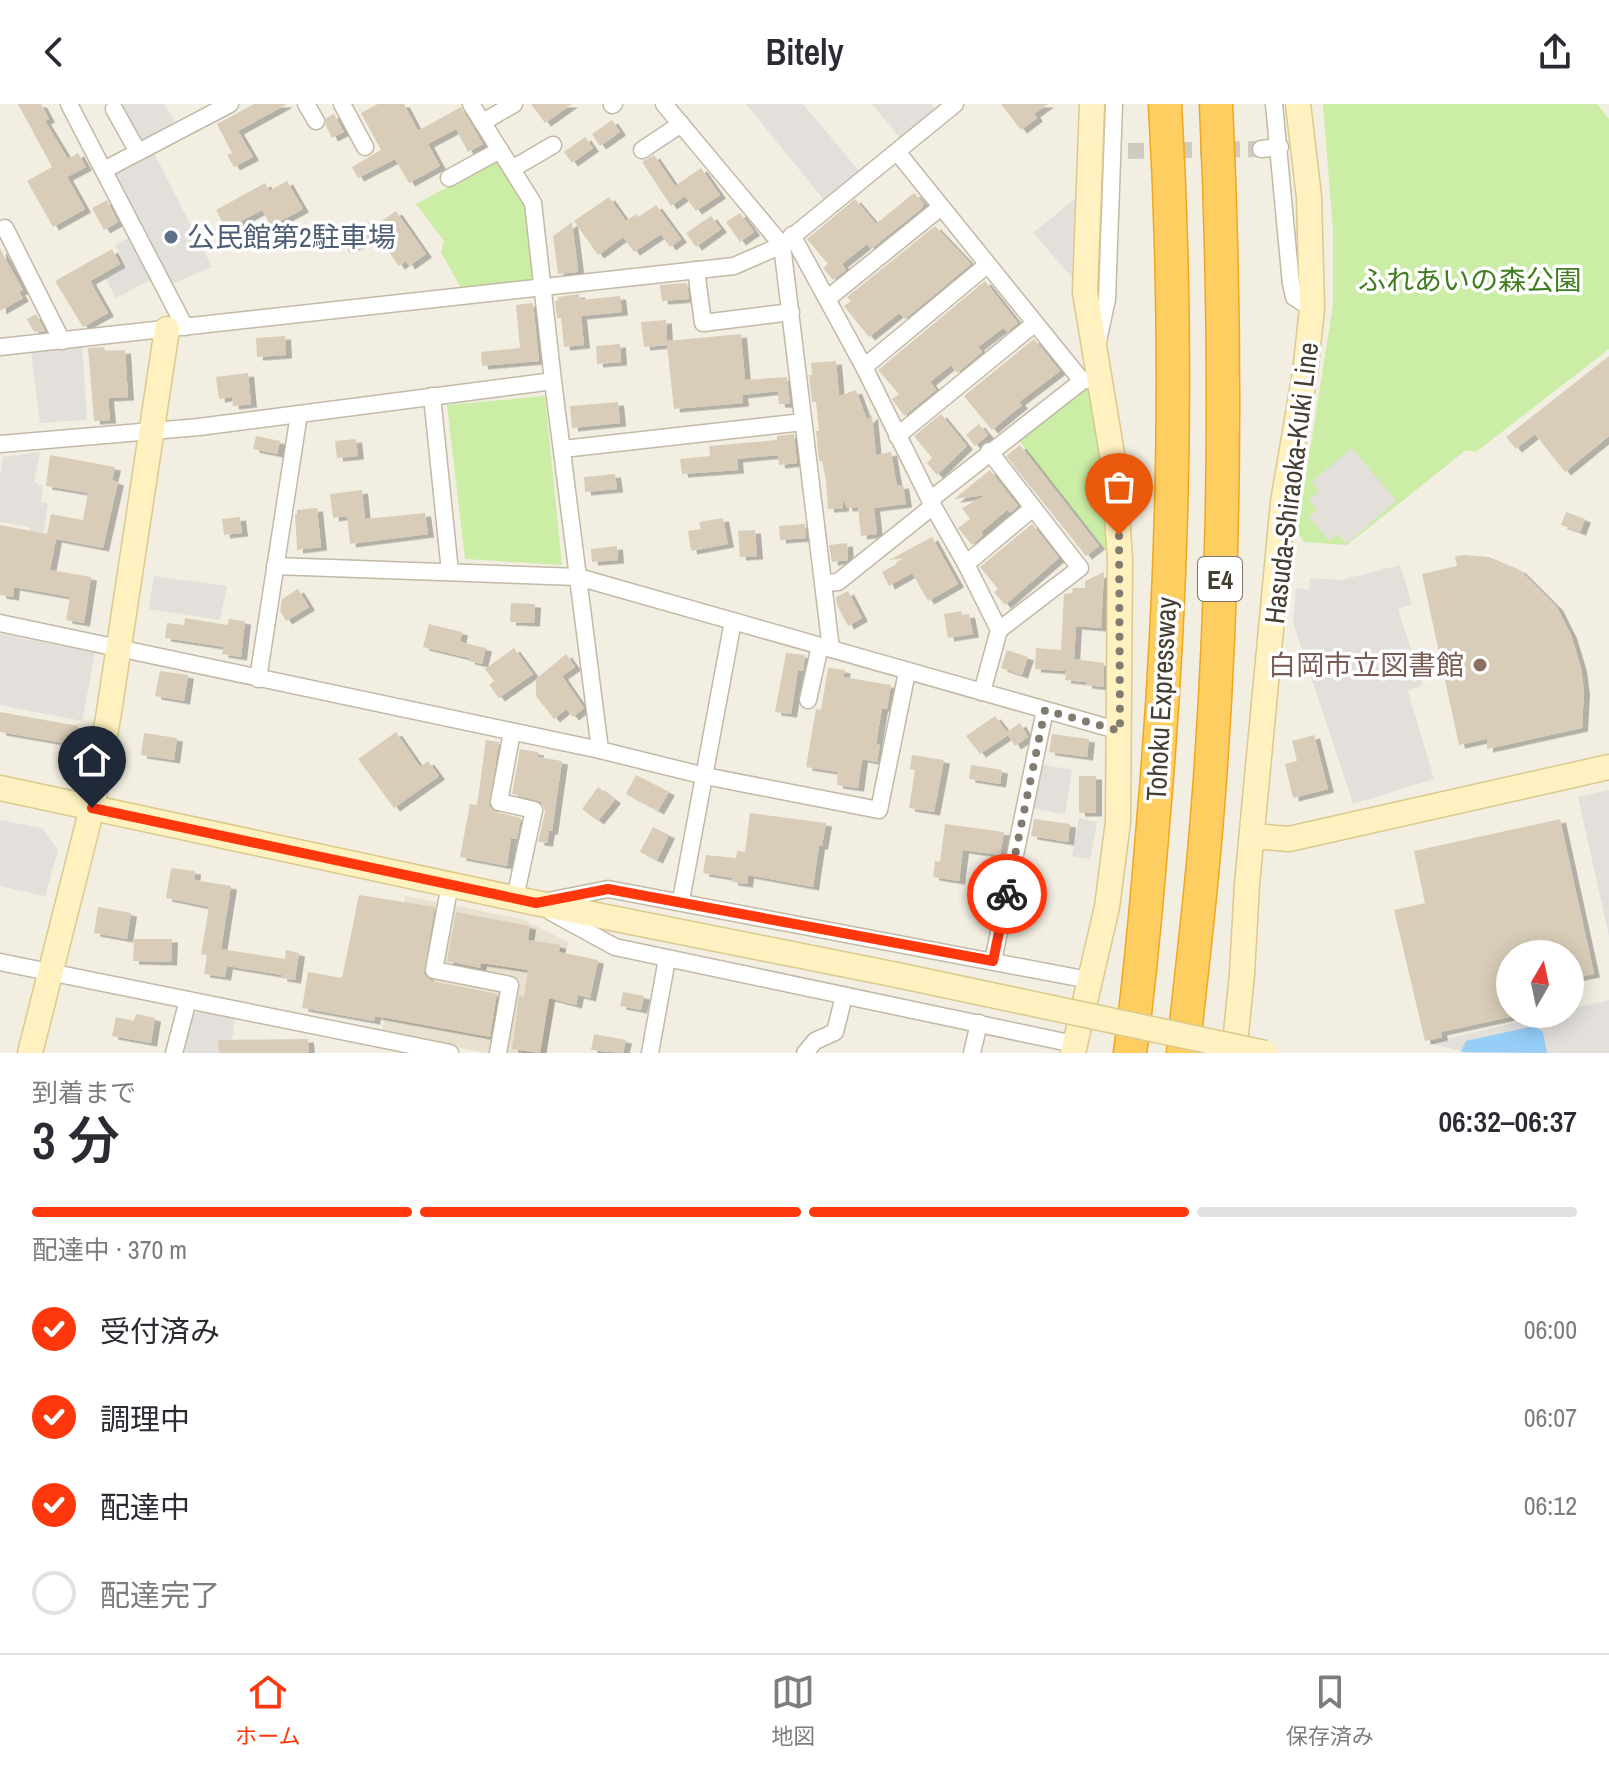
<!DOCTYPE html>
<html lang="ja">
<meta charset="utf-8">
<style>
:root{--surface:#fff;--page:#f2f2f3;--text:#2b2b33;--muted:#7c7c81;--line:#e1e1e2;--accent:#ff370d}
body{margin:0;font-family:"Archivo Narrow","Noto Sans JP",sans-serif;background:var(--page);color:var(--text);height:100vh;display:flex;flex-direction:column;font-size:30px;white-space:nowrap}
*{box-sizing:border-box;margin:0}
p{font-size:26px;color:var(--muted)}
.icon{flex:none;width:44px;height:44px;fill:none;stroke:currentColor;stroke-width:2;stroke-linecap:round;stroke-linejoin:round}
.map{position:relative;height:949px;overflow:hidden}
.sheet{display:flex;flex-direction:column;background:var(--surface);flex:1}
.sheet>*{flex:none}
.needle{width:52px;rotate:9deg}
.tools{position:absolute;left:1496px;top:836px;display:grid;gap:16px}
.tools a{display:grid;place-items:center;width:88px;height:88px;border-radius:50%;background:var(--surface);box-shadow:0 4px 20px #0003;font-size:40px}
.pin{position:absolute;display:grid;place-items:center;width:68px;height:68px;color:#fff;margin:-82px -34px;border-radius:50% 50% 50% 0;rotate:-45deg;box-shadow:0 0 8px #0007}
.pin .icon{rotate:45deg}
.courier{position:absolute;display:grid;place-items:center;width:80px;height:80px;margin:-40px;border:6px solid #ff370d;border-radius:50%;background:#fff;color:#222;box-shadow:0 2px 10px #0007}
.head em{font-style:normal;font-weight:600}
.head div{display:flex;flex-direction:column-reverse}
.head{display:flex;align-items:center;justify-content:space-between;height:136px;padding:0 32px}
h1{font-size:52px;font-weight:600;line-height:60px}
.bar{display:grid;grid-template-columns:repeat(4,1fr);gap:12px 8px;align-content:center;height:96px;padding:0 32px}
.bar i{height:10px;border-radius:6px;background:var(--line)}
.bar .current{background:var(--accent)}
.bar p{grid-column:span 4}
ol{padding:0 32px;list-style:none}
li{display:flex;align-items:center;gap:24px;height:88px}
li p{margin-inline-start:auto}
li .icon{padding:8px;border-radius:50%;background:var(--accent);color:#fff;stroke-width:4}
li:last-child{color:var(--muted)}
li i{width:44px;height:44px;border:4px solid var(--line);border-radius:50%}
header{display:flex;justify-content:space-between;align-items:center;height:104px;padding:0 32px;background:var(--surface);font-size:36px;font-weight:600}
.dock{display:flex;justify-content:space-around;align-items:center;height:112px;border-top:2px solid var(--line);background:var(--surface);font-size:22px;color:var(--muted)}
.dock a{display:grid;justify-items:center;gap:4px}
.dock .current{color:var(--accent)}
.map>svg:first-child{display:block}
</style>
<header><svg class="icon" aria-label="back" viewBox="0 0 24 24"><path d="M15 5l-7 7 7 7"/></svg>Bitely<svg class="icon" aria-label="share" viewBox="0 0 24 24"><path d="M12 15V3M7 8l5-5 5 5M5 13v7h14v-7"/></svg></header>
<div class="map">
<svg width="1609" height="949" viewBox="0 0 1609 949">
<defs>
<filter id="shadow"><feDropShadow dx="6" dy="3.5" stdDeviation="0" flood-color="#0004"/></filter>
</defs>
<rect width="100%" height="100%" fill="#f3eee2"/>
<path fill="#e8e1cf" d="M405 792 522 815 568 838 546 949H486L382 928Z"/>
<g fill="#cbeda5">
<path d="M1323 0H1597L1609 15V245L1476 348 1466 346 1347 441 1304 438 1297 428 1333 201V127Z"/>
<path d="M499 56 528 100 538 171 532 178 461 184 441 148 444 137 416 100Z"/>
<path d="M1085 280 1093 281 1112 444 1106 447 1017 334Z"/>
<path d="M545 292 562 461 465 455 447 301Z"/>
</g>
<g fill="#e3e0db">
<path d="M118 0H164L178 22 142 40Z"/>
<path d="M746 0H803L860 68 824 96Z"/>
<path d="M872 0H931L936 7 901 35Z"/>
<path d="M153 47 212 163 170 181 115 75 116 66Z"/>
<path d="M1081 90 1076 178 1033 129Z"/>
<path d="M131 132 154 174 116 194 106 175 127 163 115 141Z"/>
<path d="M82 242 87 316 40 319 31 248Z"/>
<path d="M1352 344 1396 397 1346 440 1338 430 1329 437 1309 413 1317 406 1309 396 1319 387 1311 378Z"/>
<path d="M40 348 34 378 43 382 41 398 48 400 43 431 29 429 30 423 0 418V371L3 353Z"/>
<path d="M1400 461 1412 500 1398 505 1423 581 1408 587 1434 675 1353 700 1293 518 1296 484 1309 486 1310 474 1341 476Z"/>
<path d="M154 472 227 482 220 516 149 505Z"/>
<path d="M0 530 95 549 82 617 0 601Z"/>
<path d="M1041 660 1072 666 1065 710 1032 704Z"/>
<path d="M1609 686V832L1578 693Z"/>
<path d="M1079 714 1097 718 1090 755 1072 752Z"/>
<path d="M0 716 42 724 58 746 45 792 0 782Z"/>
<path d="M1609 896V949H1468L1429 939 1550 910H1570V905Z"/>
<path d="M199 908 235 914 230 949H182L192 911Z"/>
</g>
<path fill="#96cef8" d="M1534 922 1543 928 1547 949 1461 948 1466 937Z"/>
<g fill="#d9cdb9" filter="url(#shadow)">
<path d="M18 0H41L49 15 45 17 68 55 78 49 86 63 67 73 85 105 53 123 27 77 52 63Z"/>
<path d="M254 0H287L238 27 253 53 234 63 227 51 232 49 217 20Z"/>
<path d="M378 0H404L417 25H421L461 3 483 40 468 48 456 25 428 40 440 62 409 79 395 55 358 74 352 63 381 46 361 9Z"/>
<path d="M531 0H572L545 19Z"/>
<path d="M1001 0H1048L1034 10 1037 14 1021 26Z"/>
<path d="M334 10 344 28 332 34 326 22V14Z"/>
<path d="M612 16 620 28 600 42 592 30Z"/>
<path d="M585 33 593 44 572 59 564 48Z"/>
<path d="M654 51 675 82 701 64 720 91 696 107 685 92 671 102 642 58Z"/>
<path d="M287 77 303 105 271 122 262 106 226 125 216 106 265 79 269 87Z"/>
<path d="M914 89 924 100 921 105 871 145 867 140 842 160 846 166 833 176 823 164 828 160 807 135 855 95 876 120Z"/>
<path d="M609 93 626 117 636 110 638 113 656 101 681 135 670 143 661 130 634 148 623 133 598 151 574 117Z"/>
<path d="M107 96 118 118 104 126 92 104Z"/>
<path d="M396 107 426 150 409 162 406 157 399 162 380 136 343 145 338 126 370 118 372 124Z"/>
<path d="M740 109 754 128 740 138 726 118Z"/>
<path d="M711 112 721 125 696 143 686 129Z"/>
<path d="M572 118 578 165 577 168 558 170 553 132Z"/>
<path d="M935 122 971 160 905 215 899 209 869 233 844 202 851 197 847 193Z"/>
<path d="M0 145 23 186 19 188 23 194 0 207Z"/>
<path d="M112 145 120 160 90 177 108 209 83 223 55 177Z"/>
<path d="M985 177 1018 219 1007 228 1003 224 978 243 982 248 957 269 951 261 930 278 936 286 904 312 892 295 899 290 878 266Z"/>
<path d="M687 179 689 195 662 197 660 181Z"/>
<path d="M579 190 580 196 620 192 622 208 581 212 584 241 564 243 561 214H557L555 197 558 196V193Z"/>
<path d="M533 199 539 257 482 262 481 248 520 244 516 201Z"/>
<path d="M36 210 45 227 34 228 27 215Z"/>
<path d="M666 216 667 237 741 230 745 276 787 273 790 300H779L778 287 742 291 743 299 674 305 667 241 644 243 641 218Z"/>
<path d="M285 232 286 251 257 253 256 234Z"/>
<path d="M1034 235 1060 267 1019 298 1022 301 992 326 964 292Z"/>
<path d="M620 240 621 258 597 260 596 242Z"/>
<path d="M104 243 105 247 125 246 128 293 108 294 110 316 94 317 88 244Z"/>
<path d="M1609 252V332L1565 368 1535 330 1516 345 1506 333Z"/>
<path d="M836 257 839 292 856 286 867 316 872 311 876 351 891 348 897 382 903 381 906 400 874 404 877 430 861 432 858 403 847 404 843 395V404L828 405 826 377 822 357H819L816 327H819L816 298H812L809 271H812L811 259Z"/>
<path d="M248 269 251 300 233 302 232 293 219 295 216 273Z"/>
<path d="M618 298 620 319 572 324 570 302Z"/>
<path d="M941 310 967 342 937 371 927 359 932 354 914 332Z"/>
<path d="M979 320 988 331 975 342 966 331Z"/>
<path d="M794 330 797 359 779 361 778 351 737 355 738 366 682 370 680 355 710 352 709 342 777 336V332Z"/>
<path d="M256 332 280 337 277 350 253 345Z"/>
<path d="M356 335 358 352 337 354 335 337Z"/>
<path d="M1020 341 1099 442 1086 452 1006 352Z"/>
<path d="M50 351 115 363 112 376 118 378 103 444 56 435 50 466 91 473 84 519 66 516 70 493 14 483 13 493 0 491V421L47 430 51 410 83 416 88 389 46 382Z"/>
<path d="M990 366 1018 402 1010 409 1007 406 981 428 983 431 972 441 958 424 970 415 962 404 986 391 954 395Z"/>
<path d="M615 370 617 385 585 388 584 373Z"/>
<path d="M362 386 365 415 425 409 428 430 350 440 347 412 333 414 330 390Z"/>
<path d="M317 404 321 443 297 446 295 410H297V406Z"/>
<path d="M1566 408 1585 415 1580 428 1561 421Z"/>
<path d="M240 413 242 429 224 431 222 415Z"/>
<path d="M723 414 728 440 691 447 688 427 701 425 699 418Z"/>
<path d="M805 420 806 434 780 436 779 422Z"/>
<path d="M1032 420 1059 454 1005 501 994 488 998 485 980 463Z"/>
<path d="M755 426 757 452 740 453 738 427Z"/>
<path d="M932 433 958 480 928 497 912 469 889 482 882 468 907 454 889 456Z"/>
<path d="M847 439 848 456 832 458 829 441Z"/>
<path d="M617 442 618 456 592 458 591 445Z"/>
<path d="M1464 451 1489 453 1520 466 1557 503 1571 531 1581 564 1584 587 1582 624 1487 645V635L1459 641 1422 470 1457 462 1455 452Z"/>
<path d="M1104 468 1101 524 1076 522 1074 555 1104 559V583L1086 581V578L1065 576 1066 567 1035 565 1036 544 1061 546 1064 490 1072 489 1073 484H1085V477Z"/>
<path d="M298 485 309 503 286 517 280 507 282 495Z"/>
<path d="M848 487 862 514 848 522 837 501 836 493Z"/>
<path d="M511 499 535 500 534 519 510 518Z"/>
<path d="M961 507 962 511 969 510 973 530 948 534 944 510Z"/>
<path d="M185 514 228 521 229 515 245 517 241 553 222 550 224 543 165 534 167 519 184 521Z"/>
<path d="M429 520 462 528 460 538 486 544 482 560 469 557V554L423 543Z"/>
<path d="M514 544 533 570 499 594 489 581 494 577 485 565Z"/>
<path d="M1007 546 1028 553 1022 571 1001 564Z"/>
<path d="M786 549 805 551 803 567 798 566 791 610 775 608Z"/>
<path d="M566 550 575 563 562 572 584 604 573 613 566 605 554 615 536 592V575Z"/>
<path d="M828 564 845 566 843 573 891 581 887 605 882 604 876 640 880 641 877 658 862 655 858 684 837 681 838 668 806 663 816 605 821 606Z"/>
<path d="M160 567 188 571 184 597 155 592Z"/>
<path d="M0 608 78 622 75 641 0 628Z"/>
<path d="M995 612 1007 628 1020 619 1028 633 1015 642 1008 631 980 650 966 632Z"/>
<path d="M396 628 420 663 428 657 439 672 394 704 358 655Z"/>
<path d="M144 629 177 634 174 656 141 651Z"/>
<path d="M1052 630 1089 635 1087 653 1049 648Z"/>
<path d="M1314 631 1328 685 1293 694 1285 660 1297 657 1292 637Z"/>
<path d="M486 636 499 638 489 702 496 708 521 714 517 735 511 734 507 762 460 753 470 700 477 701Z"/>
<path d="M520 645 538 648V653L562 657 552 727H549L547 739 538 738 545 708 542 698 512 690Z"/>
<path d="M912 651 944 656 934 708 909 704 915 666 910 665Z"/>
<path d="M971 661 1002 666 1000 680 969 675Z"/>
<path d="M636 671 669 688 658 707 626 690Z"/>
<rect x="1079" y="672" width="17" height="37"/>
<path d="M598 683 615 696 598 717 582 705Z"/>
<path d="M750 709 826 719 822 742H819L813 783 748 771 747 780 732 778 733 774 703 769 706 751 736 754 737 747 745 748Z"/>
<path d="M1034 715 1070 720 1068 738 1031 732Z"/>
<path d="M1560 715 1594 870 1570 875V850H1510V913L1441 928 1442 933 1425 937 1394 806 1425 799 1414 747Z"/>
<path d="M945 720 1004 728 1000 751 963 746 959 777 933 773 935 757 940 758Z"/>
<path d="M653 723 669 731 657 756 640 748Z"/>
<path d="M171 764 195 767 194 776 231 782 221 845 285 855 286 846 299 849 295 876 281 874 282 871 227 862 225 873 204 870 207 851 201 850 209 803 166 794Z"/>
<path d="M359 791 435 803 424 870 432 877 497 890 490 933 375 912 374 917 302 904 308 868 342 874Z"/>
<path d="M98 803 131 809 127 835 94 829Z"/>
<path d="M456 808 530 822 528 836 560 841 559 848 598 856 590 894 578 891 576 901 549 894 540 949 512 945 519 892 524 893 528 866 481 859 480 864 447 857Z"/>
<path d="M134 835H172L171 858 133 857Z"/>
<path d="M623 888 644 892 641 906 620 902Z"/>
<path d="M136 910 155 914 151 939 112 932 116 913 134 917Z"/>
<path d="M594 930 626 936 623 949 591 946Z"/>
<path d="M308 935 309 949H219L218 936Z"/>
</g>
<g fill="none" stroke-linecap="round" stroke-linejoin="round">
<path stroke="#d0cbbf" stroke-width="16" stroke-dasharray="16 8" stroke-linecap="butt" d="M1128 47 1261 45"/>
<defs>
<g id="street">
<path d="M69 0 185 223"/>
<path d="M306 0 316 17"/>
<path d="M342 0 365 43"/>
<path d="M471 0 533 99 553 277 600 646"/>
<path d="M664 0 782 141 831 545"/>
<path d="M1274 0 1291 180 1294 193 1312 205"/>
<path d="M612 1 614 0"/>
<path d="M114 5 138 48"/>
<path d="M483 18 514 0"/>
<path d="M1261 45 1280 43"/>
<path d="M642 46 681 20"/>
<path d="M898 49 1082 277"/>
<path d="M512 65 553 41"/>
<path d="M104 66 230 0"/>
<path d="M449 74 500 46"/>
<path d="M5 124 62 237"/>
<path d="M792 131 864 263 933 402 966 460 999 526 982 588"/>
<path d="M696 166 703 219 791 208"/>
<path d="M827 195 941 103"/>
<path d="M1098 237 1107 195 1114 0"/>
<path d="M0 243 734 162 782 141 955 0"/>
<path d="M864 263 987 161"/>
<path d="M432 292 450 468"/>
<path d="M897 332 1034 220"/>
<path d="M0 340 199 323 553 277"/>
<path d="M563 345 803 318"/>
<path d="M989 347 1080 464 999 526"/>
<path d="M930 396 1082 277 1091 275"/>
<path d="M966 460 1033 404"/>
<path d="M275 462 578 473 1120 627"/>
<path d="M824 479 838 478 933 402"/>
<path d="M0 519 600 646 705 672 879 706 907 568"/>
<path d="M258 575 299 310"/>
<path d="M808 596 820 542"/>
<path d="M512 628 499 698 534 706 515 794"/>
<path d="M450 780 434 866 510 881 498 949"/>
<path d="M681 796 733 517"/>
<path d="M548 797 608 785 1089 876"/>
<path d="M551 808 615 843 1074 940"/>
<path d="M993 857 1045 606"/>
<path d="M0 858 450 949"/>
<path d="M174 949 188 896"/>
<path d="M650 949 667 855"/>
<path d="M805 949 815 937 835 928 844 892"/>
<path d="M972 949 979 919"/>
</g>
<g id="secondary">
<path d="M0 684 536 799 897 871"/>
<path d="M1252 732 1289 735 1609 663"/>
<path d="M30 949 92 704 109 608 167 225"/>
<path d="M1073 949 1107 803 1118 718 1120 455 1113 356 1085 188 1092 0"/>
<path d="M1234 949 1242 870 1247 780 1283 398 1305 269 1312 205 1309 93 1298 0"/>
</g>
<g id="highway">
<path d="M1130 949C1140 873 1147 797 1153 720 1174 481 1179 240 1165 0"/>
<path d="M1183 949C1191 871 1201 793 1207 714 1226 477 1227 238 1216 0"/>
</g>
</defs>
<use href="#street" stroke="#c2b9a6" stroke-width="19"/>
<use href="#secondary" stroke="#dbc98d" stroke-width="27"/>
<use href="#highway" stroke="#efa720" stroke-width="35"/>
<use href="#street" stroke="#fff" stroke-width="16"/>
<use href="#secondary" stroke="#fff1c0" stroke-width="24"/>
<use href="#highway" stroke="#ffce61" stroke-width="32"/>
<defs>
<path id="secondary-bridge" d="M897 871 1265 949"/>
</defs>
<use href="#secondary-bridge" stroke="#dbc98d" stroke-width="27" stroke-linecap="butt"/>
<use href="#secondary-bridge" stroke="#fff1c0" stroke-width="24"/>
</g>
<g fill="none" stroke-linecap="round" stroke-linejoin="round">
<path stroke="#827c70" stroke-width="8" stroke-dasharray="0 14.4" d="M1007 790 1045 606 1120 627 1119 431"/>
<path stroke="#ff370d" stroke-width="10" d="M92 704 536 799 608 785 993 857 1007 790"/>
</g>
<circle fill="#5c6f8a" stroke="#fff" stroke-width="3" cx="171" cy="133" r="8"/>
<circle fill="#8d6e63" stroke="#fff" stroke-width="3" cx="1480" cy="561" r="8"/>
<g text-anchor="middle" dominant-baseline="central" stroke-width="7" stroke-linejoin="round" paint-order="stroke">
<rect fill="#fff" stroke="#7d7870" stroke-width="2" x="1198" y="453" width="44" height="44" rx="6"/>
<g font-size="26" font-weight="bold" fill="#453e32">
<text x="1220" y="475">E4</text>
</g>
<g font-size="28" fill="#4e5e75" stroke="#fff" text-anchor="start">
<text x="187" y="133">公民館第2駐車場</text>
</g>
<g font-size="28" fill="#417d1f" stroke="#fff">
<text x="1470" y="176">ふれあいの森公園</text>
</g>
<g font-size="28" fill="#453e32" stroke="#fff">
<text transform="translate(1291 379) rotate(-83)">Hasuda-Shiraoka-Kuki Line</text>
<text transform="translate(1161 595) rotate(-87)">Tohoku Expressway</text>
</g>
<g font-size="28" fill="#785e54" stroke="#fff" text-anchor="end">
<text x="1464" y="561">白岡市立図書館</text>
</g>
</g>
</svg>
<div class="tools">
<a><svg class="needle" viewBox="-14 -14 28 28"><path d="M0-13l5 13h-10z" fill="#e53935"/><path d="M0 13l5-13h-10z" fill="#7c7c81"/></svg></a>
</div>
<div class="pin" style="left:1119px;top:431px;background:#ea580c"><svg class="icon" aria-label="bag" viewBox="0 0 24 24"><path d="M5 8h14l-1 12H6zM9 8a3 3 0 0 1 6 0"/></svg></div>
<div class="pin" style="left:92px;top:704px;background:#1f2937"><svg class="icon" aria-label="home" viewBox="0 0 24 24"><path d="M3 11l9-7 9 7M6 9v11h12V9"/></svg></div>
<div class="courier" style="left:1007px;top:790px"><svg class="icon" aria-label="bike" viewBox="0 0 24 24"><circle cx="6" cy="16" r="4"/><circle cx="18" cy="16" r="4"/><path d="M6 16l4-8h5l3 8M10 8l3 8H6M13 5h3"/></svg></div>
</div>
<section class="sheet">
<div class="head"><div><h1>3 分</h1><p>到着まで</p></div><em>06:32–06:37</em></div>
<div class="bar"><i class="current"></i><i class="current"></i><i class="current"></i><i></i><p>配達中 · 370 m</p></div>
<ol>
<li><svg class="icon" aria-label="check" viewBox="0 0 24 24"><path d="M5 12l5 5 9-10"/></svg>受付済み<p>06:00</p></li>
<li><svg class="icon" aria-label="check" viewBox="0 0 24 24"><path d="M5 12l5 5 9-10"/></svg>調理中<p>06:07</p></li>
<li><svg class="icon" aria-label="check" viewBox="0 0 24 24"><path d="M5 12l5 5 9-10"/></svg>配達中<p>06:12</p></li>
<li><i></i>配達完了</li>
</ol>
</section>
<nav class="dock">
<a class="current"><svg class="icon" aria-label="home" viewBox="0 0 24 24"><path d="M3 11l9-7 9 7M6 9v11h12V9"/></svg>ホーム</a>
<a><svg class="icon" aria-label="map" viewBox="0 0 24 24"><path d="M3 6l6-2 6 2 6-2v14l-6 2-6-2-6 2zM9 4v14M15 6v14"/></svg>地図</a>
<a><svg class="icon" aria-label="saved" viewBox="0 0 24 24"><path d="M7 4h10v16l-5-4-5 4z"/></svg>保存済み</a>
</nav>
